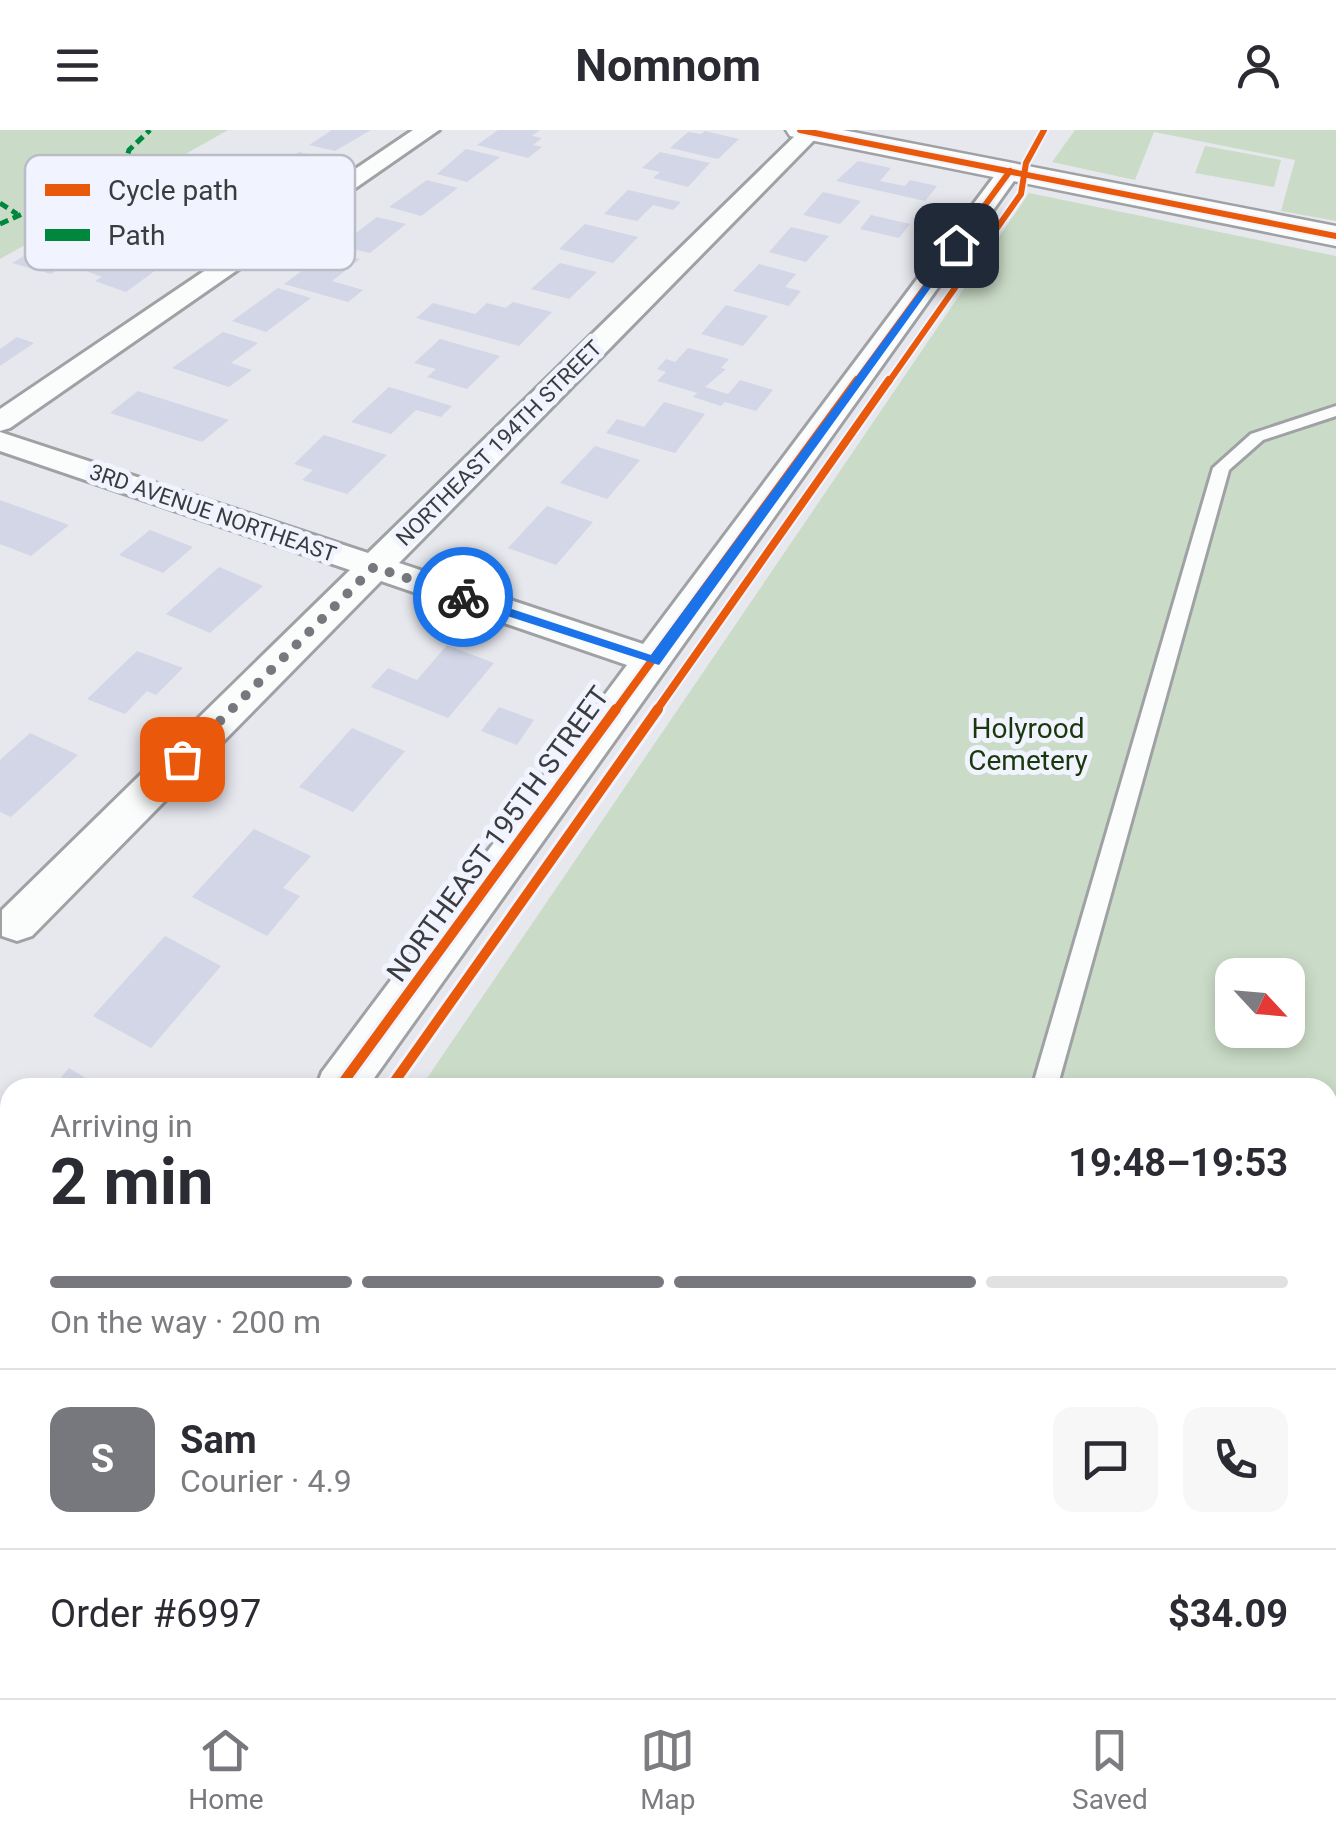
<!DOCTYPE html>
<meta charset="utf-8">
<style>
:root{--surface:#fff;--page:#f7f7f7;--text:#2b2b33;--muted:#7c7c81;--line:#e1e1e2;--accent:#77787d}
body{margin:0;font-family:Roboto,sans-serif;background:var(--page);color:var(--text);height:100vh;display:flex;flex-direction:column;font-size:38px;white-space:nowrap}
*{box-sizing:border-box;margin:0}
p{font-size:32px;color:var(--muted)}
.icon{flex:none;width:55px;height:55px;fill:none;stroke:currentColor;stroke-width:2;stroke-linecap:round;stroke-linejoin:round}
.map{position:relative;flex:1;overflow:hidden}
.sheet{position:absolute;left:0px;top:948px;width:1338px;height:622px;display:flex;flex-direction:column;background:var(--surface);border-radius:30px 30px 0 0;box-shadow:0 5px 15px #0003}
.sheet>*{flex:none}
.needle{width:65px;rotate:116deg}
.buttons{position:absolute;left:1215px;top:828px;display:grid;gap:20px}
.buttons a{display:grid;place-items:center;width:90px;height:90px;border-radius:20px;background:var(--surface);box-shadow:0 5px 15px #0003;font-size:50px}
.pin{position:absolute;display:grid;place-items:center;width:85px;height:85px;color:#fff;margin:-42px;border-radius:20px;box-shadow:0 5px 15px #0006}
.courier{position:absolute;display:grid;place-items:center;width:100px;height:100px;margin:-50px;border:8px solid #1a73e8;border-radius:50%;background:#fff;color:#222;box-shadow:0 2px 12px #0007}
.head em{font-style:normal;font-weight:700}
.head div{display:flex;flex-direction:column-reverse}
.head{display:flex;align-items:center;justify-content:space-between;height:170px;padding:0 50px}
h1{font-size:65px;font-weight:700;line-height:75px}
.bar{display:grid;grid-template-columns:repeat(4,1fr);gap:15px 10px;align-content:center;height:120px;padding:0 50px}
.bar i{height:12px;border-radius:8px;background:var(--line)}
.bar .selected{background:var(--accent)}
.bar p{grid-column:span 4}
.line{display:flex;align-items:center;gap:25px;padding:0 50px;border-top:2px solid var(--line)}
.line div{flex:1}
.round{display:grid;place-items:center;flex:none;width:105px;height:105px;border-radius:20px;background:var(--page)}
header{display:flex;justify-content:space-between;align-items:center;height:130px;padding:0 50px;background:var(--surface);font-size:45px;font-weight:700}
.menu{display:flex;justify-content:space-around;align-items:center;height:140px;border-top:2px solid var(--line);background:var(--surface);font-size:28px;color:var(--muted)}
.menu a{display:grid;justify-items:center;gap:5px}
.menu .selected{color:var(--accent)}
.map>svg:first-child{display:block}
</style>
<header><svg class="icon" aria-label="menu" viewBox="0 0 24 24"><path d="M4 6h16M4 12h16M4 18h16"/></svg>Nomnom<svg class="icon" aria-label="person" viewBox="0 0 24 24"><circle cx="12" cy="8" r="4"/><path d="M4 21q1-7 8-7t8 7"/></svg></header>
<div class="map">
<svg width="1336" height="1568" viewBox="0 0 1336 1568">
<rect width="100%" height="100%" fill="#e7e8ee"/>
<g fill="#cadcc7" fill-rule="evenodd">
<path d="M0 0H228L0 129Z"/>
<path d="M1075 0H1336V91L1281 81 1295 30 1154 2 1135 50 1052 32Z"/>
<path d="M1205 16 1281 30 1274 57 1195 43Z"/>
<path d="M1029 63 1336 126V1568H5L11 1560H1328V958L421 957ZM1232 845H1288V900H1232Z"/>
</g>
<g fill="#d2d6e6">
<path d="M332 0H371L335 21 309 15Z"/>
<path d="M498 0H540L532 6 542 8 533 15 542 17 528 28 477 15Z"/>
<path d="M705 1 739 9 718 29 670 18 688 2 701 4Z"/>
<path d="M466 19 500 27 467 52 437 44Z"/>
<path d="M299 22 327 28 287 53 261 47Z"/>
<path d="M660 22 710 33 688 57 653 48 660 42 642 38Z"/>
<path d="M858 31 891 38 880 51 905 56 910 50 937 56 925 71 836 51Z"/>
<path d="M427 50 458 58 421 86 389 77Z"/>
<path d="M628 60 681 72 673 80 653 75 637 91 604 84Z"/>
<path d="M823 62 861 71 840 94 803 85Z"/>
<path d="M871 85 910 94 899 108 860 99Z"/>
<path d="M377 87 406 94 370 123 339 116Z"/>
<path d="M585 94 638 107 613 133 559 119Z"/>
<path d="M791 97 829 106 806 132 769 122Z"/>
<path d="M140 119 171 129 126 162 95 151 102 147 86 141 106 129 117 133Z"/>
<path d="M329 121 360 129 332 151 363 160 348 172 284 154Z"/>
<path d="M31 122 69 132 51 144 12 133Z"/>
<path d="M560 133 597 142 569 169 531 159Z"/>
<path d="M759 134 796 144 785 157 801 161 789 176 733 161Z"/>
<path d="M278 158 311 168 266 202 232 191Z"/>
<path d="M513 172 552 182 519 216 416 188 433 173 475 184 487 173 506 178Z"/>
<path d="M726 175 768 186 743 216 701 204Z"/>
<path d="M223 202 258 213 231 233 252 240 229 257 172 238Z"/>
<path d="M17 207 34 213 0 236V219Z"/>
<path d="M440 209 500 226 467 259 427 247 436 239 414 233Z"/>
<path d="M688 218 729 229 721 238 726 239 705 257 728 264 740 250 773 260 756 281 725 272 721 276 693 267 697 263 657 251 666 242 657 239 666 229 675 232Z"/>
<path d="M389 257 452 276 441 287 416 280 391 304 351 292Z"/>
<path d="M138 261 229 290 202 312 110 283Z"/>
<path d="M664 272 705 284 675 323 606 303 617 289 644 297Z"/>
<path d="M324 305 387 325 347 364 302 350 313 340 294 334Z"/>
<path d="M595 316 640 330 607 369 560 353Z"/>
<path d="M0 370 69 395 31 426 0 414Z"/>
<path d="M547 376 593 392 556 435 508 418Z"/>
<path d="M150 400 193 417 163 443 119 425Z"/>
<path d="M219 437 263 456 210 503 166 484Z"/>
<path d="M447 515 494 533 448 588 371 557 388 538 417 550Z"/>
<path d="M137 521 183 538 156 565 147 561 125 584 87 569Z"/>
<path d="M499 577 534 590 517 615 481 601Z"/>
<path d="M352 598 405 621 353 682 299 657Z"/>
<path d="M30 603 78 625 11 687 0 682V630Z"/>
<path d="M254 699 311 726 283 758 300 766 267 806 192 767Z"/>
<path d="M165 806 221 836 151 918 93 886Z"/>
<path d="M69 938 102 958H52Z"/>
<path d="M10 1005V1096L0 1090V1016Z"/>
<path d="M0 1157 10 1164V1200L0 1212Z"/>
</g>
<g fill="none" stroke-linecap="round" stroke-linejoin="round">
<defs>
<g id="lane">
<path d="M1336 276V286L1263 310 1229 340 1057 958H1032L1213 338 1251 304Z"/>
<path d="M1328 1297 1336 1300V1331L1328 1327Z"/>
<rect x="868" y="1560" width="34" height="8"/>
</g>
<g id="street">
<path d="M413 0H439L10 298 0 301V279Z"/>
<path d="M801 0H824L399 433 643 514 1002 36 1010 34 1021 41 367 958H316L322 942 627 535 381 451 32 806 17 811 2 806V780L350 440 0 321V302L368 423Z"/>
<path d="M10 1373V1440L0 1445V1377Z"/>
</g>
<path id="secondary" d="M786 0H843L1336 96V116L800 8 790 6Z"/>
</defs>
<use href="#lane" stroke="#a0a1a5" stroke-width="6"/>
<use href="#street" stroke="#a0a1a5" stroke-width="6"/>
<use href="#secondary" stroke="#a0a1a5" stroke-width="5"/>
<use href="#lane" fill="#fbfcfc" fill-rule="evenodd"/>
<use href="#street" fill="#fbfcfc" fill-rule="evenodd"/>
<use href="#secondary" fill="#fbfcfc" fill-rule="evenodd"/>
<g stroke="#00873e" stroke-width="5" stroke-dasharray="9 5" stroke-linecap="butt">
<path d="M0 73 17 84"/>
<path d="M0 94 51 71 107 55 123 42 129 20 150 0"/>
</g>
<defs>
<g id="cycleway-far2">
<path d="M800 0 1336 106"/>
<path d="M855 253 1010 41"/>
<path d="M888 253 1021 64 1026 33 1044 0"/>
</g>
<g id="cycleway-far1">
<path d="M615 581 857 250"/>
<path d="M656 581 889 250"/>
</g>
<g id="cycleway">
<path d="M339 958 616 579"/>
<path d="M390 958 658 579"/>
</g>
</defs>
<use href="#cycleway-far2" stroke="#f1f4fe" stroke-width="10"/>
<use href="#cycleway-far1" stroke="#f1f4fe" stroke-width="12"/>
<use href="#cycleway" stroke="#f1f4fe" stroke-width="16"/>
<use href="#cycleway-far2" stroke="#e8590c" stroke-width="6"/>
<use href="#cycleway-far1" stroke="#e8590c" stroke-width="8"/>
<use href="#cycleway" stroke="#e8590c" stroke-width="10"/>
</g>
<path fill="#1a73e8" d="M956 112 960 117 659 535 458 470V464L463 463 651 525Z"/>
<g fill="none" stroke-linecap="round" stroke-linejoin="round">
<path stroke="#77787d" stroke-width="10" stroke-dasharray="0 18" d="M182 629 374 437 463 467"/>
</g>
<g text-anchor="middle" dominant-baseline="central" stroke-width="10" stroke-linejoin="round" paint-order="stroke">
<g font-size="22" fill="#3a3c40" stroke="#f1f4fe">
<text transform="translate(499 313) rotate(-45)">NORTHEAST 194TH STREET</text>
<text transform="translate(213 383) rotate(19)">3RD AVENUE NORTHEAST</text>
</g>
<g font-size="28" fill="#1b370c" stroke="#f1f4fe">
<text x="1028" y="598">Holyrood<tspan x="1028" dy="32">Cemetery</tspan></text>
</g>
<g font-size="28" fill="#3a3c40" stroke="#f1f4fe">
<text transform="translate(498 704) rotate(-54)">NORTHEAST 195TH STREET</text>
</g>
</g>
<rect x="25" y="25" width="330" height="115" rx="15" fill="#f1f4fe" stroke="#babdc5" stroke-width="2.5"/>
<rect x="45" y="54" width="45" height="12" fill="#e8590c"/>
<rect x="45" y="99" width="45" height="12" fill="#00873e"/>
<g font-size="28" fill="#3a3c40">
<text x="108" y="70">Cycle path</text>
<text x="108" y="115">Path</text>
</g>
</svg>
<div class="buttons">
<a><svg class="needle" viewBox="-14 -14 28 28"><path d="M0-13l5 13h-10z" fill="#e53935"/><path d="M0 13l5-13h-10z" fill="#7c7c81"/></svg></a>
</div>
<div class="pin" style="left:182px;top:629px;background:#ea580c"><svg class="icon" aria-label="bag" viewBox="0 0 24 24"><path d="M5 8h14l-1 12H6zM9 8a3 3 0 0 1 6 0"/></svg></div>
<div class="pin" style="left:956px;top:115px;background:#1f2937"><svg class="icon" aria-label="home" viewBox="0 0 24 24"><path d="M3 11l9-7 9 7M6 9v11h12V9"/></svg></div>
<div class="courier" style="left:463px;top:467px"><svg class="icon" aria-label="bike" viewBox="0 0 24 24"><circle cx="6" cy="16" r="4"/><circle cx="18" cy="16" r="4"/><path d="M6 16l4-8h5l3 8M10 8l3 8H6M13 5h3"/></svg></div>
<section class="sheet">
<div class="head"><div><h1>2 min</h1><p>Arriving in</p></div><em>19:48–19:53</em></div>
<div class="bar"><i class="selected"></i><i class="selected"></i><i class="selected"></i><i></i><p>On the way · 200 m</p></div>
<div class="line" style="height:180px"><b class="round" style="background:var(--accent);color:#fff">S</b><div><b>Sam</b><p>Courier · 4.9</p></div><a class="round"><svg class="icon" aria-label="chat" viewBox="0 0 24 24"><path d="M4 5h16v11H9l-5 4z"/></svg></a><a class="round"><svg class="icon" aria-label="phone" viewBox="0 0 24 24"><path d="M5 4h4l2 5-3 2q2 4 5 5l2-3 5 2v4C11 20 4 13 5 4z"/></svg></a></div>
<div class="line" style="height:130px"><div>Order #6997</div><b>$34.09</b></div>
</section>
</div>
<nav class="menu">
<a class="selected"><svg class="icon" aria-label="home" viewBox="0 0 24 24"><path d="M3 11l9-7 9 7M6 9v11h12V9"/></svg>Home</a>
<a><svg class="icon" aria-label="map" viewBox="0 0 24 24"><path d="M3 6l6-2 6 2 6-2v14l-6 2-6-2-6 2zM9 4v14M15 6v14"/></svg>Map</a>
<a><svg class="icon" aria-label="saved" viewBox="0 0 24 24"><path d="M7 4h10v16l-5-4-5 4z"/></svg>Saved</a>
</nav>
